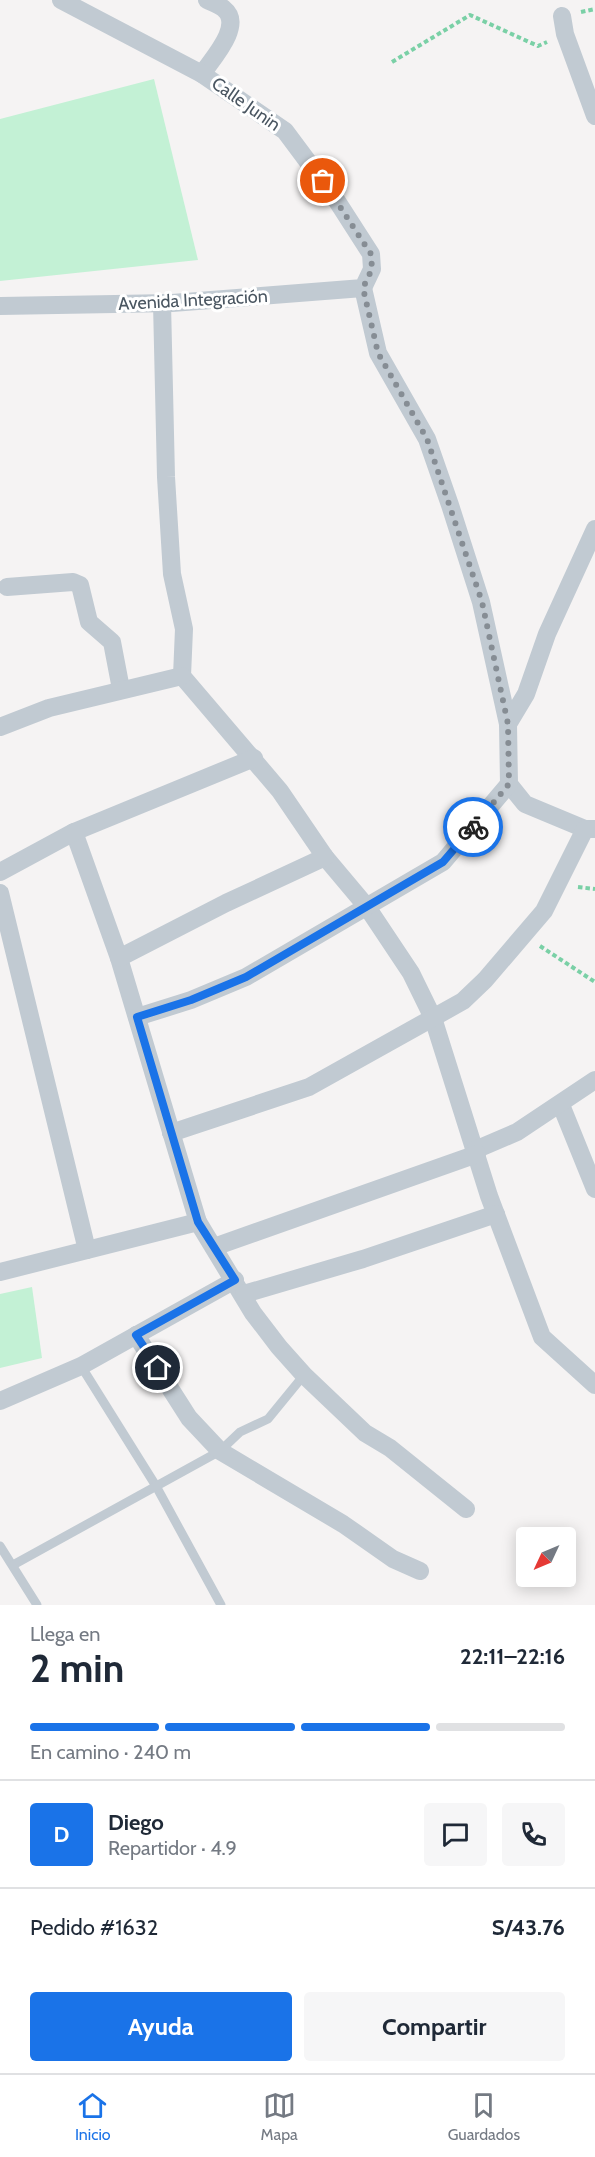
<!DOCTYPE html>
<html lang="es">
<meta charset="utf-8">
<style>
:root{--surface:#fff;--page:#f6f6f7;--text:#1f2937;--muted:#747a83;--line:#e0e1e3;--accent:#1a73e8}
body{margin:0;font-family:Cabin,sans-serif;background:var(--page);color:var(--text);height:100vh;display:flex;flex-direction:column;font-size:22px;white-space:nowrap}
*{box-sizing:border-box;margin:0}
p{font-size:20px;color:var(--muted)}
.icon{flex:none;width:33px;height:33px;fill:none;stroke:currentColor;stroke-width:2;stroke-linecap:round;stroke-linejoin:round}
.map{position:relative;height:1605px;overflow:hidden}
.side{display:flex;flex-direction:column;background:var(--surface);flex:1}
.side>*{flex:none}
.needle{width:39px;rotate:226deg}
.buttons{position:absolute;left:516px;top:1527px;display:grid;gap:12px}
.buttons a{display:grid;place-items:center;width:60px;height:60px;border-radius:6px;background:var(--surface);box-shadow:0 3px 15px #0003;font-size:30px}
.pin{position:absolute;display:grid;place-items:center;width:51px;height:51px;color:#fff;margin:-26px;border:3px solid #fff;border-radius:50%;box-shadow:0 2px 6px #0007}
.courier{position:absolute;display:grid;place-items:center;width:60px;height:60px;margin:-30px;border:4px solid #1a73e8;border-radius:50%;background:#fff;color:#222;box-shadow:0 2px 8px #0007}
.overview em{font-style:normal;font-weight:700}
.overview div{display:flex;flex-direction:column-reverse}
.overview{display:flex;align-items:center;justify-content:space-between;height:102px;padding:0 30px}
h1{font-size:39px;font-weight:700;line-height:45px}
.bar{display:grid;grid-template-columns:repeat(4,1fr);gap:9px 6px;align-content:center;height:72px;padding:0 30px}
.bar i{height:8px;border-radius:4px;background:var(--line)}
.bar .active{background:var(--accent)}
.bar p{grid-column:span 4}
.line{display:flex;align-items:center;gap:15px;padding:0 30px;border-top:2px solid var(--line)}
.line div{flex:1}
.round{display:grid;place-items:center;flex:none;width:63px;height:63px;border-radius:6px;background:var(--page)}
.primary-button{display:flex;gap:12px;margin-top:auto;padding:12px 30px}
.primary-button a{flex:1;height:69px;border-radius:6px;background:var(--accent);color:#fff;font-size:24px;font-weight:700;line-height:69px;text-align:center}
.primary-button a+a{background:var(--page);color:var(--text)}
.tabs{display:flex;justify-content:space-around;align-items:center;height:84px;border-top:2px solid var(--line);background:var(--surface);font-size:16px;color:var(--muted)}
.tabs a{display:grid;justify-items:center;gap:3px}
.tabs .active{color:var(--accent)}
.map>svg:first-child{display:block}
</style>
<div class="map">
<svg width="595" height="1605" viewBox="0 0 595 1605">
<rect width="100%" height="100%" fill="#f5f3f3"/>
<g fill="#c3f1d5">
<path d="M154 79 198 260 0 281V119Z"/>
<path d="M32 1287 42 1358 0 1368V1294Z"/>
</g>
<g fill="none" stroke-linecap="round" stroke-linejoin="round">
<g stroke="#7ad0a6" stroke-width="4" stroke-dasharray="4.5 3" stroke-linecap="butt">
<path d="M581 12 595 9"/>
<path d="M392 62 470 15 538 46 547 42"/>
<path d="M578 887 595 889"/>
<path d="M540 946 595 982"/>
</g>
<g stroke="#c1cad2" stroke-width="9">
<path d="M81 1366 156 1486 221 1605"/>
<path d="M0 1546 37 1605"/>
<path d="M13 1565 220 1451 240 1432 268 1419 304 1375"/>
</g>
<g stroke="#c1cad2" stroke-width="18">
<path d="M562 16 565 34 595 116"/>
<path d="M202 74C212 59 244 25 224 9 220 5 213 3 207 0"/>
<path d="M363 288 378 353 427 439 450 505 481 602 508 724"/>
<path d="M162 303 166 477 172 574 184 629 182 676 280 791 325 857 367 907 411 973 433 1018 489 1196 542 1337 595 1385"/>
<path d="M0 306 172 303 363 288 372 269 371 254 335 198 285 131 202 74 61 0"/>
<path d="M595 529 547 634 526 694 508 724 509 784 525 804 585 829H595"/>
<path d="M7 587 73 582 80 585 89 622 112 642 121 689"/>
<path d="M0 727 49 708 182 676"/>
<path d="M74 832 119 958 198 1222 253 1313 279 1347 304 1375 365 1433 390 1448 466 1509"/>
<path d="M0 872 74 832 254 758"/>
<path d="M0 893 87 1250"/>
<path d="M119 958 226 903 325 857"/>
<path d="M137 1017 191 1000 246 977 443 862 509 784"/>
<path d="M561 1105 595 1189"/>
<path d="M171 1133 309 1087 463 1001 485 980 544 911 585 829"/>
<path d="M475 1150 517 1132 595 1080"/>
<path d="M214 1247 477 1154"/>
<path d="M0 1272 198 1222"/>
<path d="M244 1294 363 1259 496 1214"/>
<path d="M136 1335 189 1418 220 1451 343 1524 393 1559 420 1571"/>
<path d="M0 1401 81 1366 235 1280"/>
</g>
</g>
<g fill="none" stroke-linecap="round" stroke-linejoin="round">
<path stroke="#868d94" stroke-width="6" stroke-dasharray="0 10.8" d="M323 181 371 254 372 269 363 288 378 353 427 439 482 602 508 724 509 784 473 827"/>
<path stroke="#1a73e8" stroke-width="8" d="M158 1368 136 1335 235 1280 198 1222 137 1017 191 1000 246 977 443 862 473 827"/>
</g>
<g text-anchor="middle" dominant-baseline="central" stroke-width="6" stroke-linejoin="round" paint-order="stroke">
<g font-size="18" fill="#4a5661" stroke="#fff">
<text transform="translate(246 104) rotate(35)">Calle Junin</text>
<text transform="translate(193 300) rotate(-3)">Avenida Integración</text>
</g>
</g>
</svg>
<div class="buttons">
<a><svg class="needle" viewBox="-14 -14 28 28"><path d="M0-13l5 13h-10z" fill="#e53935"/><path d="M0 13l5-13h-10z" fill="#747a83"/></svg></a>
</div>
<div class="pin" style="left:323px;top:181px;background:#ea580c"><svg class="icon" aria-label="bag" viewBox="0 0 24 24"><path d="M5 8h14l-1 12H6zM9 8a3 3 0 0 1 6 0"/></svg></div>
<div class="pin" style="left:158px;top:1368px;background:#1f2937"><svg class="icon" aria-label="home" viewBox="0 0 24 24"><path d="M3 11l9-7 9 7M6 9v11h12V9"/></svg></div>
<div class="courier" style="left:473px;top:827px"><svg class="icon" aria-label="bike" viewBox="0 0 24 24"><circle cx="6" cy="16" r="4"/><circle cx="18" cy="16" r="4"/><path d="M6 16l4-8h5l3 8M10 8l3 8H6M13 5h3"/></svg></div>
</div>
<section class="side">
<div class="overview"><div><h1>2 min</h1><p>Llega en</p></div><em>22:11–22:16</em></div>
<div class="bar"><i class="active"></i><i class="active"></i><i class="active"></i><i></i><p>En camino · 240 m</p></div>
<div class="line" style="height:108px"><b class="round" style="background:var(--accent);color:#fff">D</b><div><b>Diego</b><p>Repartidor · 4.9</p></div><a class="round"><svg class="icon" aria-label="chat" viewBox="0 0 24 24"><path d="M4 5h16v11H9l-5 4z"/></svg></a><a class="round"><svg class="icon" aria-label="phone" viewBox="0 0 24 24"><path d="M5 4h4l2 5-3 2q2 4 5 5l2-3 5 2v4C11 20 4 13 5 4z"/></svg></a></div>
<div class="line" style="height:78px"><div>Pedido #1632</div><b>S/43.76</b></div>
<div class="primary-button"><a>Ayuda</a><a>Compartir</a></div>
</section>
<nav class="tabs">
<a class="active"><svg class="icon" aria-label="home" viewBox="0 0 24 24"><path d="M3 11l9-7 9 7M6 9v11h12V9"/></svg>Inicio</a>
<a><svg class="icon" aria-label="map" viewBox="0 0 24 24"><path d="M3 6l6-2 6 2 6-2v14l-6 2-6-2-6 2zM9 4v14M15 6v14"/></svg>Mapa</a>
<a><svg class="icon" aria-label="saved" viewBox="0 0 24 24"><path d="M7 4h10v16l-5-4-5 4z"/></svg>Guardados</a>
</nav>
